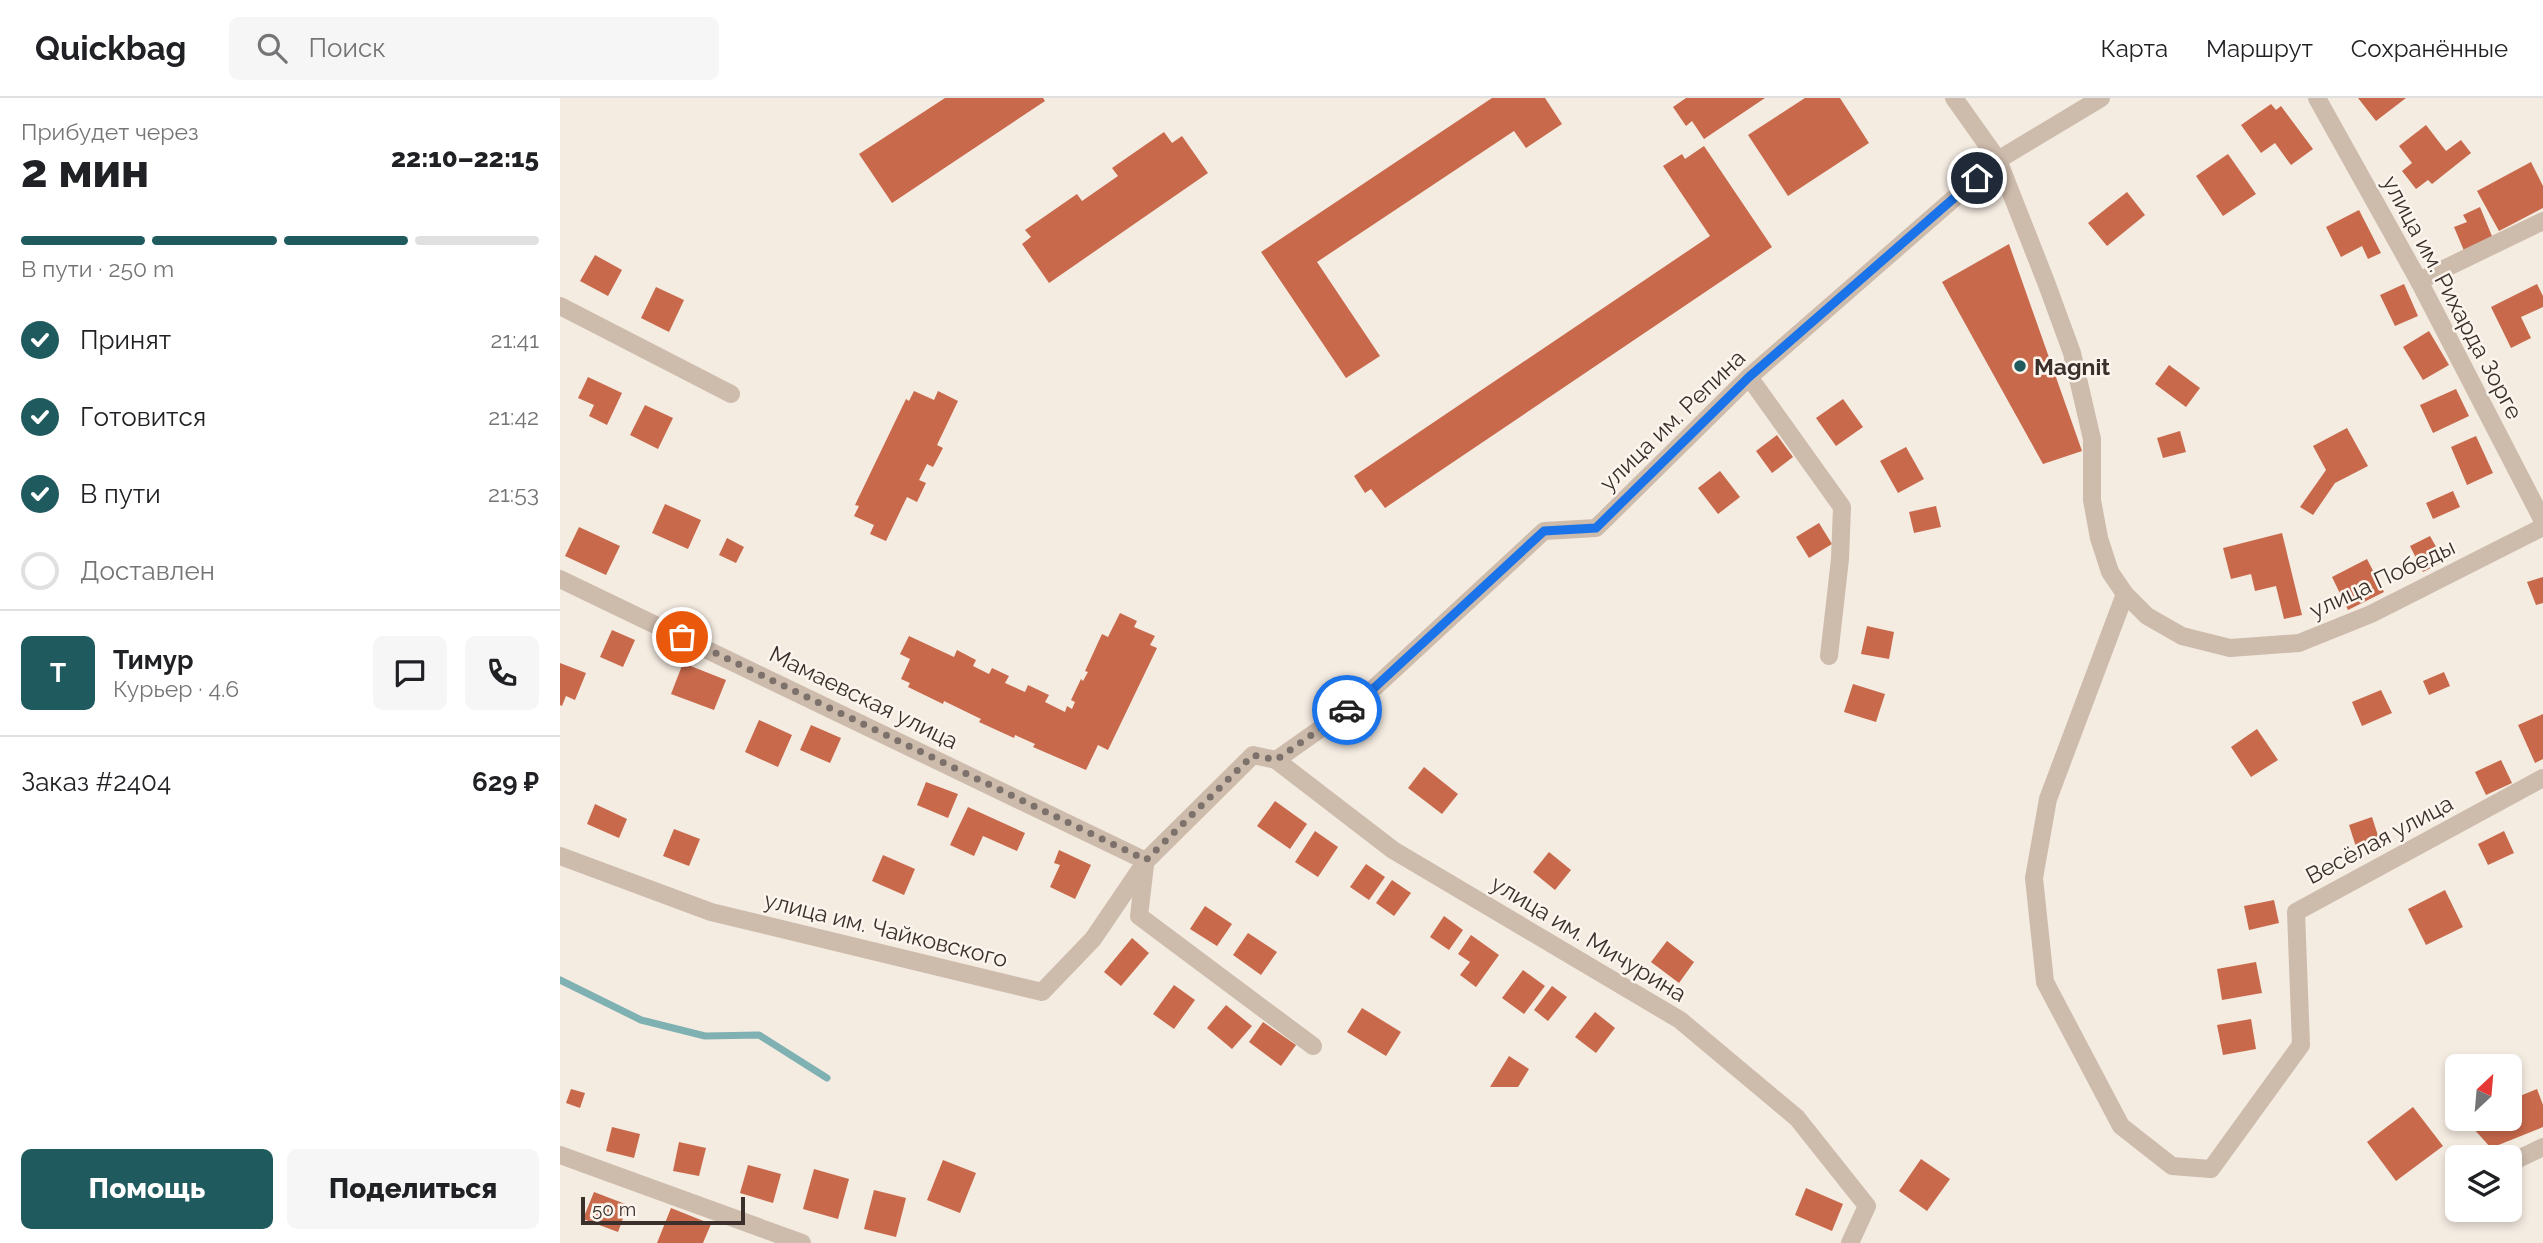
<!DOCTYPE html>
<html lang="ru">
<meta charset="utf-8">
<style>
:root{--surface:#fff;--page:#f6f6f6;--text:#202124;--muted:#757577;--line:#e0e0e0;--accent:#1f5a5e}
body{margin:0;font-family:Raleway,sans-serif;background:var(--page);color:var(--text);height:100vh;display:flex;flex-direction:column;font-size:26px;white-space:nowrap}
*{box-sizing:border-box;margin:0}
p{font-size:23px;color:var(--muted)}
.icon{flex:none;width:38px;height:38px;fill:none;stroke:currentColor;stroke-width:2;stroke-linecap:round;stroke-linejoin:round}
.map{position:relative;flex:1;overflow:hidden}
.details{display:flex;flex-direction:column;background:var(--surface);width:560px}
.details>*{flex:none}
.needle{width:46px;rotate:26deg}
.tools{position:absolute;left:1885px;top:956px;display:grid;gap:14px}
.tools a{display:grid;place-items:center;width:77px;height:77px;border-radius:10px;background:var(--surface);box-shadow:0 4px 10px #0003;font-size:35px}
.scale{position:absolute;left:21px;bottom:18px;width:164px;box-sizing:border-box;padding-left:7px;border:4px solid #3b302b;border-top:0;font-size:19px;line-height:24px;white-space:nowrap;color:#3b302b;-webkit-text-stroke:5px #fbf5ee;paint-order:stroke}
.pin{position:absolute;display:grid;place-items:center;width:60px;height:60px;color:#fff;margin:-30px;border:4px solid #fff;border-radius:50%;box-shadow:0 2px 7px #0007}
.courier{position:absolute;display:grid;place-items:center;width:70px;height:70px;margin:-35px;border:5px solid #1a73e8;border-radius:50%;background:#fff;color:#222;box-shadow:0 2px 9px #0007}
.summary em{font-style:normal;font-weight:800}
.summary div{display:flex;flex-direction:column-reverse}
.summary{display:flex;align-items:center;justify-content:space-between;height:119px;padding:0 21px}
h1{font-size:46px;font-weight:800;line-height:52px}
.bar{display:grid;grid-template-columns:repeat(4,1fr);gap:10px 7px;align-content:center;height:84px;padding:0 21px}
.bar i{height:9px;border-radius:5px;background:var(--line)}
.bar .selected{background:var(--accent)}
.bar p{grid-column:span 4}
.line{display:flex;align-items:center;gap:18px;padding:0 21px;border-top:2px solid var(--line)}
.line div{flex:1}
.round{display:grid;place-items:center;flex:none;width:74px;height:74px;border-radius:10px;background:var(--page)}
ol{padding:0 21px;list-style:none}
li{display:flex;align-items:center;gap:21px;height:77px}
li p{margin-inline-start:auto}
li .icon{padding:7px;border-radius:50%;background:var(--accent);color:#fff;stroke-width:4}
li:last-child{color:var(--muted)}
li i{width:38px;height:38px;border:4px solid var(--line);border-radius:50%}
.action{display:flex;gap:14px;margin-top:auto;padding:14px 21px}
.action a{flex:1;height:80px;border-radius:10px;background:var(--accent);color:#fff;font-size:28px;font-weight:800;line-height:80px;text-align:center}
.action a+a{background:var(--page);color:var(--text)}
header{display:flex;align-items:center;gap:42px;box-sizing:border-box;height:98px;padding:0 35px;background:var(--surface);border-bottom:2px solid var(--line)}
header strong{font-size:33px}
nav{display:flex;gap:38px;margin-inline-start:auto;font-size:24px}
.search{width:490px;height:63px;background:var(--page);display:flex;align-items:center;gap:18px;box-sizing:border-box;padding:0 24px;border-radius:10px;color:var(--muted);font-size:26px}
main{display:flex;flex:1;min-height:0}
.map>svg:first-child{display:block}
</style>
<header>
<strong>Quickbag</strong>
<div class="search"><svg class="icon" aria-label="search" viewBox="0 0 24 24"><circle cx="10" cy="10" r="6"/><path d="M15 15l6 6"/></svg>Поиск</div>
<nav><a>Карта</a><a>Маршрут</a><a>Сохранённые</a></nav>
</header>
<main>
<section class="details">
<div class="summary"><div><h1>2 мин</h1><p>Прибудет через</p></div><em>22:10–22:15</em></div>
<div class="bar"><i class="selected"></i><i class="selected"></i><i class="selected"></i><i></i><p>В пути · 250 m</p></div>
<ol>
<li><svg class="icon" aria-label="check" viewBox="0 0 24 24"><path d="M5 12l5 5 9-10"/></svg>Принят<p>21:41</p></li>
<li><svg class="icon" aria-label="check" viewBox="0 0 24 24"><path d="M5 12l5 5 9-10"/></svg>Готовится<p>21:42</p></li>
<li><svg class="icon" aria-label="check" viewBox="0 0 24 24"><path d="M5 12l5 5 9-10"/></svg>В пути<p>21:53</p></li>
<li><i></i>Доставлен</li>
</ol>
<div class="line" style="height:126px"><b class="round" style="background:var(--accent);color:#fff">Т</b><div><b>Тимур</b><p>Курьер · 4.6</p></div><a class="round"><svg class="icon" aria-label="chat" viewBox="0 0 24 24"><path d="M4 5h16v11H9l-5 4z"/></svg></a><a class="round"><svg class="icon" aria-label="phone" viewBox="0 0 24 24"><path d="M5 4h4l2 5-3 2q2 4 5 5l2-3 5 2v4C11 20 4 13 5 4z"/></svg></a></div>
<div class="line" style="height:91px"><div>Заказ #2404</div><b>629 ₽</b></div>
<div class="action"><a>Помощь</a><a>Поделиться</a></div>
</section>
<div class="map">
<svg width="1983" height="1145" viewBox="0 0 1983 1145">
<rect width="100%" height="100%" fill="#f4ebe1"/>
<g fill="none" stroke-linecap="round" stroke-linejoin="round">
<path stroke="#7fb0b2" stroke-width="7" d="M0 882 81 922 145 938 199 937 267 980"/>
</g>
<g fill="#c8694b">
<path d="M385 0H483L485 3 332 105 299 56Z"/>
<path d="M932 0H985L1002 26 966 50 954 33 757 164 820 258 786 280 701 154Z"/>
<path d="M1126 0H1205L1144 41 1132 23 1126 28 1113 9Z"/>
<path d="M1245 0H1280L1309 45 1228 98 1188 37Z"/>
<path d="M1798 0H1846L1816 23Z"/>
<path d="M1711 6 1716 12 1721 8 1753 51 1731 67 1715 45 1701 55 1681 27Z"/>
<path d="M1866 27 1886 53 1901 42 1911 55 1872 86 1868 82 1856 91 1842 73 1852 65 1839 48Z"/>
<path d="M604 34 612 45 622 38 648 75 489 185 462 146 471 139 465 132 517 96 522 103 558 78 552 70Z"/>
<path d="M1144 48 1212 149 825 410 811 391 805 395 794 378 1150 138 1103 68 1122 56 1125 61Z"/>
<path d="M1668 56 1696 96 1663 118 1636 78Z"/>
<path d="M1971 64 1983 88V110L1939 133 1917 93Z"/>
<path d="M1567 94 1585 117 1547 148 1528 125Z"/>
<path d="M1920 109 1934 143 1905 155 1894 129 1907 124 1903 117Z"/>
<path d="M1799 112 1821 155 1808 161 1802 148 1781 159 1766 129Z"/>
<path d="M1449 146 1522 353 1483 366 1382 184Z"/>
<path d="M35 157 62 172 48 198 20 183Z"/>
<path d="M1844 186 1858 218 1835 228 1820 197Z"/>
<path d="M1977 186 1983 198V209L1961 219 1971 240 1951 250 1931 209Z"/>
<path d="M96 189 124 202 109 234 81 220Z"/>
<path d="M1869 233 1889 267 1863 282 1843 249Z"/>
<path d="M1609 267 1640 290 1626 309 1595 286Z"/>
<path d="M28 279 62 295 47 327 29 318 34 307 18 300Z"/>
<path d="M1896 291 1909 318 1873 335 1860 307Z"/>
<path d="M354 293 374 302 378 293 398 303 377 347 383 350 373 369 367 366 359 382 366 385 357 404 347 399 326 443 310 436 314 427 294 418 299 408 295 407 346 301 349 303Z"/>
<path d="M1283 301 1303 329 1276 348 1256 320Z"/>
<path d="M85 307 113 320 98 351 70 337Z"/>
<path d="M1787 330 1808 368 1775 385 1753 417 1740 409 1766 372 1753 348Z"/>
<path d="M1620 333 1626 354 1603 360 1597 340Z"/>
<path d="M1217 337 1233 359 1212 375 1196 353Z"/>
<path d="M1916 338 1933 375 1907 387 1891 349Z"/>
<path d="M1346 349 1364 381 1338 395 1320 363Z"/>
<path d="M1160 373 1180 399 1158 416 1138 390Z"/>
<path d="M1893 393 1900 409 1873 421 1866 405Z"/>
<path d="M105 406 141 422 128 451 92 435Z"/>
<path d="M1376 408 1381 429 1354 435 1349 414Z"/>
<path d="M1259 425 1272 446 1249 460 1236 439Z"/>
<path d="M19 429 60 448 46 477 5 458Z"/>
<path d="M1722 435 1742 517 1724 521 1716 488 1695 493 1691 476 1671 481 1663 450Z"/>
<path d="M1870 438 1884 463 1863 474 1850 448Z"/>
<path d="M167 440 184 449 176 465 159 457Z"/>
<path d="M1807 461 1824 494 1788 512 1772 479Z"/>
<path d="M1983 479V505L1976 507 1967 484Z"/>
<path d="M560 515 577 523 574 529 595 538 590 547 597 550 548 652 538 647 526 672 473 649 475 646 455 637 454 640 419 624 421 621 384 603 383 606 348 589 350 585 341 581 350 561 340 556 349 538 394 559 397 552 416 562 413 568 429 576 432 570 449 578 445 585 465 594 468 587 489 597 485 604 505 614 507 608 512 611 515 604 511 602 521 581 523 583 528 574 525 573 542 536 548 539Z"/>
<path d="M1307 528 1334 534 1329 561 1301 556Z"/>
<path d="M52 532 75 542 63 569 40 559Z"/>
<path d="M0 565 26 575 15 602 6 598 2 608 0 607Z"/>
<path d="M123 565 166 582 154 612 111 596Z"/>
<path d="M1884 574 1890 588 1869 597 1863 583Z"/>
<path d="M1293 586 1325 596 1316 624 1284 614Z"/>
<path d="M1821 592 1832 615 1802 628 1792 604Z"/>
<path d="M1983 616V661L1975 665 1958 627Z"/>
<path d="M199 622 232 637 218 669 185 654Z"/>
<path d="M251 627 281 640 270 665 240 652Z"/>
<path d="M1697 631 1718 662 1691 679 1671 649Z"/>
<path d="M1941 662 1952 685 1926 697 1915 674Z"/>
<path d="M864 669 898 696 882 716 848 690Z"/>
<path d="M366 684 398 696 388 720 357 707Z"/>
<path d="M715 703 747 726 730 751 697 728Z"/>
<path d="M35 706 67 721 59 740 27 726Z"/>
<path d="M408 709 465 735 457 753 423 738 414 758 390 747Z"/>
<path d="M1812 719 1820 744 1797 752 1789 727Z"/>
<path d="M114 731 140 741 129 768 103 758Z"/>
<path d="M755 733 778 749 758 779 735 764Z"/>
<path d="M1944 733 1954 755 1928 767 1918 746Z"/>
<path d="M499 752 531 767 515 801 490 789 500 767 494 765Z"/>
<path d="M989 754 1011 772 995 792 973 774Z"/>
<path d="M323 757 355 771 344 797 312 783Z"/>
<path d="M806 766 825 779 809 802 790 789Z"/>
<path d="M832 782 851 795 834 818 816 805Z"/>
<path d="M1885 792 1903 829 1866 847 1848 811Z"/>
<path d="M1714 802 1719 825 1689 832 1684 808Z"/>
<path d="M645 808 672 826 657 848 630 831Z"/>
<path d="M884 818 903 832 889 852 870 839Z"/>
<path d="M688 835 717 854 701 877 673 857Z"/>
<path d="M911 837 939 857 916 889 900 877 910 864 898 856Z"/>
<path d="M572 840 589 855 561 888 544 874Z"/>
<path d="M1107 843 1134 864 1119 885 1091 864Z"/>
<path d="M1696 864 1702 895 1662 902 1657 871Z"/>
<path d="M963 872 985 888 964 916 942 900Z"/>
<path d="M614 887 635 902 614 931 593 916Z"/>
<path d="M992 888 1007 899 988 923 974 912Z"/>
<path d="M666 907 692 928 672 951 647 930Z"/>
<path d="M802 910 841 934 826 958 787 934Z"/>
<path d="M1035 914 1055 930 1036 955 1015 939Z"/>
<path d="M1691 921 1696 951 1663 957 1657 927Z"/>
<path d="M703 924 736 947 721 968 689 944Z"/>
<path d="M949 958 969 971 958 989H930Z"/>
<path d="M11 991 25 995 20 1010 6 1005Z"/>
<path d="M1977 991 1983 1007V1029L1931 1050 1904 1020H1950V1012L1952 1011 1950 1002Z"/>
<path d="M1853 1009 1883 1048 1836 1083 1807 1044Z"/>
<path d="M52 1029 80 1036 74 1060 46 1053Z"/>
<path d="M119 1044 146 1050 139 1078 113 1073Z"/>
<path d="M1361 1061 1390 1081 1367 1113 1339 1093Z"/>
<path d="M383 1062 416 1075 400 1115 367 1102Z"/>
<path d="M188 1067 221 1076 213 1105 180 1095Z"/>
<path d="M254 1071 289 1081 278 1121 243 1111Z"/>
<path d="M1246 1090 1283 1106 1272 1133 1235 1117Z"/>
<path d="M314 1092 346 1100 336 1139 304 1131Z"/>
<path d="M34 1094 68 1107 58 1134 23 1121Z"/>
<path d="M111 1110 151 1126 143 1145H97Z"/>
</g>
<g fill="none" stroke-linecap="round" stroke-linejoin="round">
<g stroke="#cdbbac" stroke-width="18">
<path d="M1394 0 1438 62 1486 184 1512 255 1532 341V402L1539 440 1550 474 1565 496 1587 518 1622 538 1670 550 1739 545 1811 516 1983 429"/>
<path d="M1757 0 1859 183 1983 423"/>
<path d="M1859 183 1983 123"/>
<path d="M0 208 171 296"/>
<path d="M1189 279 1282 409 1280 461 1269 558"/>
<path d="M0 481 586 763"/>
<path d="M1565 496 1488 701 1474 780 1485 884 1561 1028 1612 1068 1651 1071 1741 947 1736 814 1983 680"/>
<path d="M716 662 800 603 984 433 1036 430 1189 279 1438 62 1541 0"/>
<path d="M0 758 151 814 482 894 533 841 586 763 693 657 716 662 833 752 1120 922 1237 1020 1307 1108 1290 1145"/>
<path d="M585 767 579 818 753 948"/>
<path d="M0 1057 242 1145"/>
<path d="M1952 1064 1983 1049"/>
</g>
</g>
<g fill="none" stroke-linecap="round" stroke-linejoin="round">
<path stroke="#7c716b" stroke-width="7" stroke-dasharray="0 12.6" d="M122 539 586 762 693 657 716 662 787 612"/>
<path stroke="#1a73e8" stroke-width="9" d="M787 612 800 603 984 433 1036 430 1189 279 1417 80"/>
</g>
<circle fill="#1f5a5e" stroke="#fbf5ee" stroke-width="2.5" cx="1460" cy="268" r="7"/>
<g text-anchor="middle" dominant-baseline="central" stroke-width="5" stroke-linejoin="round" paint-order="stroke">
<g font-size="23" fill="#3b302b" stroke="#fbf5ee">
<text transform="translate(1893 199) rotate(62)">улица им. Рихарда Зорге</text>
<text transform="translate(1112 322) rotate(-44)">улица им. Репина</text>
<text transform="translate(1822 480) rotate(-25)">улица Победы</text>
<text transform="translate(304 599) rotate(26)">Мамаевская улица</text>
<text transform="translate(1819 741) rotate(-28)">Весёлая улица</text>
<text transform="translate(326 831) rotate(14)">улица им. Чайковского</text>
<text transform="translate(1029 840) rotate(31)">улица им. Мичурина</text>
</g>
<g font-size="23" font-weight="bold" fill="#3b302b" stroke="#fbf5ee" text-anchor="start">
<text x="1474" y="268">Magnit</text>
</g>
</g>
</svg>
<div class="tools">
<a><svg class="needle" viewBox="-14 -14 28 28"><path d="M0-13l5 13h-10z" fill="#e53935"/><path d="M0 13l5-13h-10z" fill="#757577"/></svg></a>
<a><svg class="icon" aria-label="layers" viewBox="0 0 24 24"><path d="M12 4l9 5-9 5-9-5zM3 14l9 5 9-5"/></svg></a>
</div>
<div class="scale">50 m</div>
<div class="pin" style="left:122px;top:539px;background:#ea580c"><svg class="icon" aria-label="bag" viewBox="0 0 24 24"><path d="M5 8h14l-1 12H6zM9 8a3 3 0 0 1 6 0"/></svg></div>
<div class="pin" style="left:1417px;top:80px;background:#1f2937"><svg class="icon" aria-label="home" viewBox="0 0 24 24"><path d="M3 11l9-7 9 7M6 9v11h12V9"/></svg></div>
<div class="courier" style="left:787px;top:612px"><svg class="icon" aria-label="car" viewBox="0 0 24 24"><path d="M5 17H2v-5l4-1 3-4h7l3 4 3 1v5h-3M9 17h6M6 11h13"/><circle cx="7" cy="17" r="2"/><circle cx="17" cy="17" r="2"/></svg></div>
</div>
</main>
